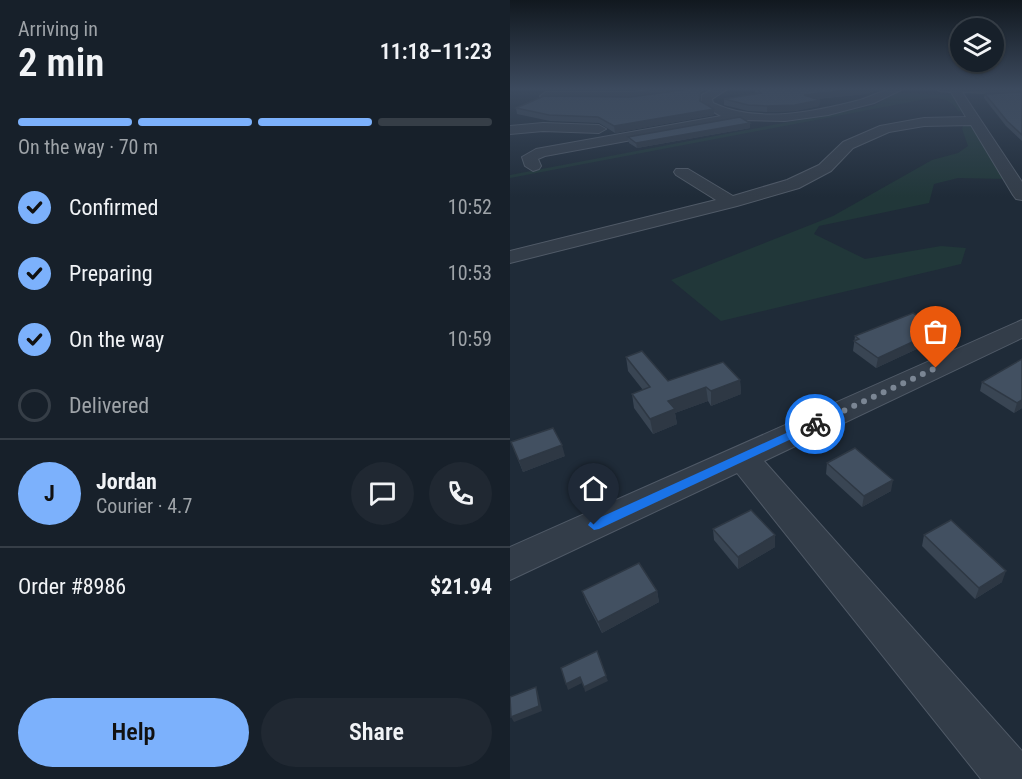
<!DOCTYPE html>
<meta charset="utf-8">
<style>
:root{--surface:#17202a;--page:#202832;--text:#f1f3f6;--muted:#9ea3a8;--line:#363e47;--accent:#7cb1fc}
body{margin:0;font-family:"Roboto Condensed",sans-serif;background:var(--page);color:var(--text);height:100vh;display:flex;flex-direction:column;font-size:22px;white-space:nowrap}
*{box-sizing:border-box;margin:0}
p{font-size:20px;color:var(--muted)}
.icon{flex:none;width:33px;height:33px;fill:none;stroke:currentColor;stroke-width:2;stroke-linecap:round;stroke-linejoin:round}
.map{position:relative;flex:1;overflow:hidden}
.details{display:flex;flex-direction:column;background:var(--surface);width:510px}
.details>*{flex:none}
.tools{position:absolute;left:440px;top:18px;display:grid;gap:12px}
.tools a{display:grid;place-items:center;width:54px;height:54px;border-radius:50%;background:var(--surface);box-shadow:0 2px 4px #0004,0 0 0 2px var(--line);font-size:30px}
.pin{position:absolute;display:grid;place-items:center;width:51px;height:51px;color:#fff;margin:-62px -26px;border-radius:50% 50% 50% 0;rotate:-45deg;box-shadow:0 0 6px #0007}
.pin .icon{rotate:45deg}
.courier{position:absolute;display:grid;place-items:center;width:60px;height:60px;margin:-30px;border:4px solid #1a73e8;border-radius:50%;background:#fff;color:#222;box-shadow:0 2px 8px #0007}
.overview em{font-style:normal;font-weight:600}
.overview div{display:flex;flex-direction:column-reverse}
.overview{display:flex;align-items:center;justify-content:space-between;height:102px;padding:0 18px}
h1{font-size:39px;font-weight:600;line-height:45px}
.bar{display:grid;grid-template-columns:repeat(4,1fr);gap:9px 6px;align-content:center;height:72px;padding:0 18px}
.bar i{height:8px;border-radius:4px;background:var(--line)}
.bar .active{background:var(--accent)}
.bar p{grid-column:span 4}
.line{display:flex;align-items:center;gap:15px;padding:0 18px;border-top:2px solid var(--line)}
.line div{flex:1}
.round{display:grid;place-items:center;flex:none;width:63px;height:63px;border-radius:32px;background:var(--page)}
ol{padding:0 18px;list-style:none}
li{display:flex;align-items:center;gap:18px;height:66px}
li p{margin-inline-start:auto}
li .icon{padding:6px;border-radius:50%;background:var(--accent);color:#111;stroke-width:4}
li:last-child{color:var(--muted)}
li i{width:33px;height:33px;border:3px solid var(--line);border-radius:50%}
.primary-button{display:flex;gap:12px;margin-top:auto;padding:12px 18px}
.primary-button a{flex:1;height:69px;border-radius:36px;background:var(--accent);color:#111;font-size:24px;font-weight:600;line-height:69px;text-align:center}
.primary-button a+a{background:var(--page);color:var(--text)}
main{display:flex;flex:1;min-height:0}
.map>svg:first-child{display:block}
</style>
<main>
<section class="details">
<div class="overview"><div><h1>2 min</h1><p>Arriving in</p></div><em>11:18–11:23</em></div>
<div class="bar"><i class="active"></i><i class="active"></i><i class="active"></i><i></i><p>On the way · 70 m</p></div>
<ol>
<li><svg class="icon" aria-label="check" viewBox="0 0 24 24"><path d="M5 12l5 5 9-10"/></svg>Confirmed<p>10:52</p></li>
<li><svg class="icon" aria-label="check" viewBox="0 0 24 24"><path d="M5 12l5 5 9-10"/></svg>Preparing<p>10:53</p></li>
<li><svg class="icon" aria-label="check" viewBox="0 0 24 24"><path d="M5 12l5 5 9-10"/></svg>On the way<p>10:59</p></li>
<li><i></i>Delivered</li>
</ol>
<div class="line" style="height:108px"><b class="round" style="background:var(--accent);color:#111">J</b><div><b>Jordan</b><p>Courier · 4.7</p></div><a class="round"><svg class="icon" aria-label="chat" viewBox="0 0 24 24"><path d="M4 5h16v11H9l-5 4z"/></svg></a><a class="round"><svg class="icon" aria-label="phone" viewBox="0 0 24 24"><path d="M5 4h4l2 5-3 2q2 4 5 5l2-3 5 2v4C11 20 4 13 5 4z"/></svg></a></div>
<div class="line" style="height:78px"><div>Order #8986</div><b>$21.94</b></div>
<div class="primary-button"><a>Help</a><a>Share</a></div>
</section>
<div class="map">
<svg width="512" height="779" viewBox="0 0 512 779">
<rect width="100%" height="100%" fill="#1f2b38"/>
<g fill="#213739">
<path d="M386 93 443 95 454 112 448 111C440 98 430 98 416 99L0 178V175L363 106Z"/>
<path d="M459 119 496 179 448 178 424 184 419 203 309 226 304 234 355 259 431 246 456 248 451 264 211 321 161 280 323 216 422 160 448 153 458 146 452 129 455 120Z"/>
</g>
<g fill="none" stroke-linecap="round" stroke-linejoin="round">
<defs>
<g id="minor">
<path d="M160 88H196L190 91 121 100H36L30 96 36 92H121Z"/>
<path d="M205 88H219L202 99 203 103C247 124 304 112 350 100 369 94 374 88 395 88L364 103 318 115 275 121 230 120 35 156 28 159 31 166 29 169 23 171 15 166 12 157 26 149 211 116 191 105 192 95Z"/>
<path d="M424 88H512V94L452 92 512 182V200L506 199 503 195 461 125 414 126 379 132 343 148 321 171 289 188 227 206 0 263V251L206 200 166 175 164 172 166 169H178L223 196 277 180 309 165 333 142 370 126 414 118 456 117 441 92 430 91Z"/>
<path d="M33 123 89 125 96 129 89 133 33 131 0 134V126Z"/>
<path d="M512 320V338L254 461 512 751V779H471L227 473 0 580V547Z"/>
</g>
</defs>
<use href="#minor" stroke="#505a67" stroke-width="2"/>
<use href="#minor" fill="#333d49" fill-rule="evenodd"/>
</g>
<g fill="#394553">
<path d="M45 88H111L110 90H45Z"/>
<path d="M191 88 190 102 204 115 105 133 89 123 40 121 7 114 6 108Z"/>
<path d="M242 88H372L355 94 307 99 310 100 309 106 285 111 257 112 238 111 214 105V99L247 94Z"/>
<path d="M512 92V141L496 126 474 98 475 94Z"/>
<path d="M240 123V128L127 148 119 143 118 137Z"/>
<path d="M426 326 424 341 366 368 343 351 345 336Z"/>
<path d="M116 357 158 381 230 380 231 394 201 406 198 401 165 413 167 424 143 434 124 408 122 394 133 390 118 371Z"/>
<path d="M512 359V408L504 413 470 391 472 382Z"/>
<path d="M1 442 55 456 13 472Z"/>
<path d="M317 463 381 491 352 507 316 474Z"/>
<path d="M203 529 265 547 228 569 204 540Z"/>
<path d="M414 535 492 582 465 599 412 546Z"/>
<path d="M72 591H147L149 602 92 633 76 602Z"/>
</g>
<g fill="#2e3844">
<path d="M112 88H132L112 90Z"/>
<path d="M356 88H372L355 94 293 100 294 95Z"/>
<path d="M310 100 309 106 285 111 257 112V106Z"/>
<path d="M204 109V115L105 133 104 126Z"/>
<path d="M240 123V128L127 148 126 143Z"/>
<path d="M426 326 424 341 366 368 368 358Z"/>
<path d="M230 380 231 394 201 406V391Z"/>
<path d="M196 387 198 401 165 413 167 424 143 434 140 419 158 401Z"/>
<path d="M512 400V408L504 413 507 403Z"/>
<path d="M52 445 55 456 13 472 9 461Z"/>
<path d="M383 480 381 491 352 507 354 496Z"/>
<path d="M265 535V547L228 569V557Z"/>
<path d="M496 571 492 582 465 599 469 588Z"/>
<path d="M147 591 149 602 92 633 88 622Z"/>
<path d="M96 676 98 681 75 692 74 687Z"/>
<path d="M70 677 72 683 58 690 56 684Z"/>
<path d="M26 687 28 693 32 711 4 722 1 717Z"/>
</g>
<g fill="#425061" stroke="#2e3844" stroke-width="1.5">
<path d="M187 88H191L190 101 204 109 104 126 88 117 39 115 6 108 34 96 120 97Z"/>
<path d="M247 88H356L294 95 310 100 285 105 257 106 238 105 214 99 251 93Z"/>
<path d="M512 92V135L497 121 475 94Z"/>
<path d="M230 117 240 123 126 143 118 137Z"/>
<path d="M403 313 426 326 422 328 426 331 368 358 344 341 349 339 345 336Z"/>
<path d="M132 351 158 381 213 362 230 380 201 391 196 387 158 401 165 409 140 419 122 394 140 387 116 357Z"/>
<path d="M512 359V400L507 403 472 382Z"/>
<path d="M43 428 52 445 9 461 1 442Z"/>
<path d="M345 448 383 480 354 496 317 463Z"/>
<path d="M241 510 265 535 228 557 203 529Z"/>
<path d="M441 520 496 571 469 588 414 535Z"/>
<path d="M129 563 147 591 88 622 72 591Z"/>
<path d="M87 651 96 676 74 687 70 677 56 684 51 668Z"/>
<path d="M26 687 29 706 1 717 0 697Z"/>
</g>
<linearGradient id="sky" x2="0" y2="1"><stop stop-color="#11181f"/><stop offset="0.45" stop-color="#3c4a5e"/><stop offset="1" stop-color="#3c4a5e" stop-opacity="0"/></linearGradient>
<rect width="512" height="197" fill="url(#sky)"/>
<path fill="#1a73e8" d="M305 420 309 421V426L89 529 84 530 78 525 80 522Z"/>
<g fill="none" stroke-linecap="round" stroke-linejoin="round">
<path stroke="#7b8694" stroke-width="6" stroke-dasharray="0 10.8" d="M305 424 426 368"/>
</g>
</svg>
<div class="tools">
<a><svg class="icon" aria-label="layers" viewBox="0 0 24 24"><path d="M12 4l9 5-9 5-9-5zM3 14l9 5 9-5"/></svg></a>
</div>
<div class="pin" style="left:426px;top:368px;background:#ea580c"><svg class="icon" aria-label="bag" viewBox="0 0 24 24"><path d="M5 8h14l-1 12H6zM9 8a3 3 0 0 1 6 0"/></svg></div>
<div class="pin" style="left:84px;top:525px;background:#1f2937"><svg class="icon" aria-label="home" viewBox="0 0 24 24"><path d="M3 11l9-7 9 7M6 9v11h12V9"/></svg></div>
<div class="courier" style="left:305px;top:424px"><svg class="icon" aria-label="bike" viewBox="0 0 24 24"><circle cx="6" cy="16" r="4"/><circle cx="18" cy="16" r="4"/><path d="M6 16l4-8h5l3 8M10 8l3 8H6M13 5h3"/></svg></div>
</div>
</main>
